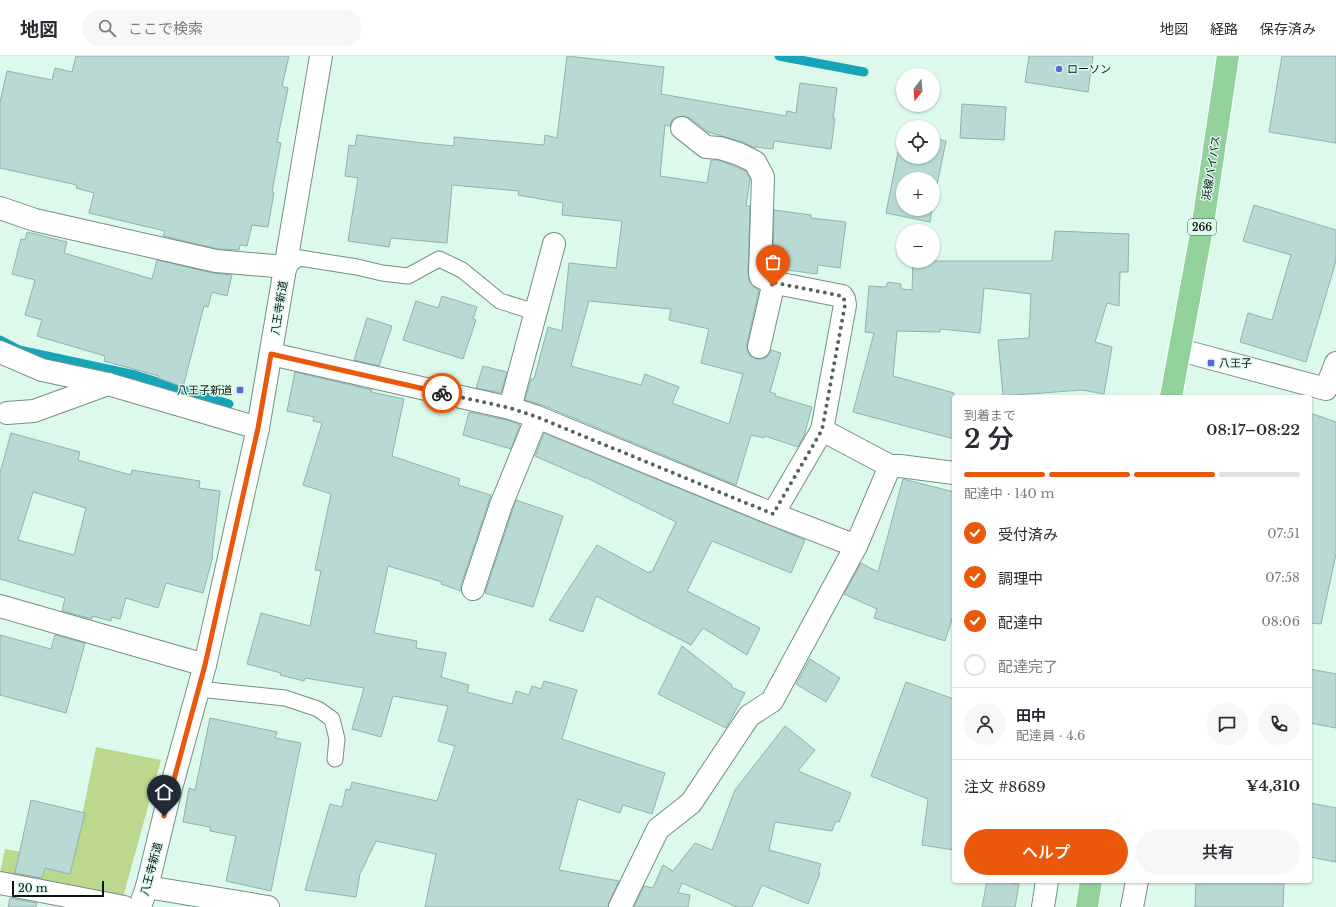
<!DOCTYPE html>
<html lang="ja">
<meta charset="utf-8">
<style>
:root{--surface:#fff;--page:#f7f7f7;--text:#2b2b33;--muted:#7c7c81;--line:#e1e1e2;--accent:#ea580c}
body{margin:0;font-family:"Libre Baskerville","Noto Sans JP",serif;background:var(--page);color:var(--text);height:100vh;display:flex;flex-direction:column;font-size:15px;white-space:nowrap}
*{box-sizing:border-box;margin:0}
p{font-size:13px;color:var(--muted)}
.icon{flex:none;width:22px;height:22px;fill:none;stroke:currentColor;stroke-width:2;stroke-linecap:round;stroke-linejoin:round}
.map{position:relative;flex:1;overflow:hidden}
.panel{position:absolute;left:952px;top:339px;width:360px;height:488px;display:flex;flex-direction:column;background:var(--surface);border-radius:4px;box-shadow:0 1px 3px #0004}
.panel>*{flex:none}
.needle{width:26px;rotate:197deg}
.buttons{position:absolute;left:896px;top:12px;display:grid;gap:8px}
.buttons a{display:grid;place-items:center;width:44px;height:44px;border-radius:50%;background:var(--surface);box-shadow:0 1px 3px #0004;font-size:20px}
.scale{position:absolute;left:12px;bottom:10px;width:92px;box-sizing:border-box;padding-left:4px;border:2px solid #0a1410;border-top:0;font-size:11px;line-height:14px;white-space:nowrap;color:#0a1410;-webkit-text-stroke:3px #dcf9ec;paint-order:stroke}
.pin{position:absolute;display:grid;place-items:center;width:34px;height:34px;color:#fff;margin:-41px -17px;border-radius:50% 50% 50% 0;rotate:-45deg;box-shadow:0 0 4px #0007}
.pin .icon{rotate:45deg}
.courier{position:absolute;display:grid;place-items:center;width:40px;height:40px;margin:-20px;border:3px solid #ea580c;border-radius:50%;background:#fff;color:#222;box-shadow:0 1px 5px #0007}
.headline em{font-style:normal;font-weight:600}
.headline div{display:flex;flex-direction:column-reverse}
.headline{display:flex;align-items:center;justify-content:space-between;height:68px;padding:0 12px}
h1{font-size:26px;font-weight:600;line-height:30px}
.bar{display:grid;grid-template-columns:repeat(4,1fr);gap:6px 4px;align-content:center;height:48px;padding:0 12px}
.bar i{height:5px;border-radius:3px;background:var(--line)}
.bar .active{background:var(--accent)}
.bar p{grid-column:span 4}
.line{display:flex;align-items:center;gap:10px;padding:0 12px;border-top:1px solid var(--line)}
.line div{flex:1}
.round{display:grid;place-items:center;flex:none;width:42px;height:42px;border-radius:21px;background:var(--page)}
ol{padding:0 12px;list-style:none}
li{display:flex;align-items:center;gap:12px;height:44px}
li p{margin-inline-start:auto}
li .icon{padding:4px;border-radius:50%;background:var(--accent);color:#fff;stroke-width:4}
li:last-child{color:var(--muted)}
li i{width:22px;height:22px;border:2px solid var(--line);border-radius:50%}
.button{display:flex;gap:8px;margin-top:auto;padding:8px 12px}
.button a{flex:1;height:46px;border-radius:24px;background:var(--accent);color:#fff;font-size:16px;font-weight:600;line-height:46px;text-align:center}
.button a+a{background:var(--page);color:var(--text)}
header{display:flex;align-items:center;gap:24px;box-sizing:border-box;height:56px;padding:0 20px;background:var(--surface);border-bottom:1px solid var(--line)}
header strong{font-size:19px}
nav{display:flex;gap:22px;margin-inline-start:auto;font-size:14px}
.search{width:280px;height:36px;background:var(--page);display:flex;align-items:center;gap:10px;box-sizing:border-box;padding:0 14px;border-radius:22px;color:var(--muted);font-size:15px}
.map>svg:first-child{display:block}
</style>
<header>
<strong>地図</strong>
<div class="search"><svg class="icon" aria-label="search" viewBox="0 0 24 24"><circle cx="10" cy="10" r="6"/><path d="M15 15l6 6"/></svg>ここで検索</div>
<nav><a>地図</a><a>経路</a><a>保存済み</a></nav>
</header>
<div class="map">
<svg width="1336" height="851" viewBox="0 0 1336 851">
<rect width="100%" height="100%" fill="#dcf9ec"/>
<path fill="#bbd88e" d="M96 691 161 704 123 841 0 817 5 793 73 805Z"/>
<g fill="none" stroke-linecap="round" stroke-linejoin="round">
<g stroke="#16a4b8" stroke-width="9">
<path d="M779 0 864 16"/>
<path d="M0 284 19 294 135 319 229 348"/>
</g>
</g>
<g fill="#b9d9d5" stroke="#92b1ae" fill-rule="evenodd">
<path d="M76 0H289L282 30 288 32 277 86 281 87 272 136H274L268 171 252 169 247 190 240 189 239 194 218 193 163 180 165 175 89 157 94 137 76 132 77 129 0 112V46L7 15 52 24 55 12 72 16Z"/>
<path d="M567 0 664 11 661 38 786 60 787 55 796 57 800 27 837 32 833 62H835L831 93 774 85 773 93 755 91V92L743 86 708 76 690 62 684 60 677 61 672 64 670 70 665 69 660 120 707 127 711 104H718L734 110 746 115 750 123 746 150H750L748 218 749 225 755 232 759 234 747 288V294L750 300 757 303H763L768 300 771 294 781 297 770 336 776 338 775 340 812 351 804 380 798 391 765 380 764 382 751 379 736 429 542 349 525 344 531 323H534L548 271 562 275 569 207 616 212 622 165 562 159 563 147 518 139 519 135 452 129 447 187 391 182 389 191 348 185 358 122 345 120 349 89 355 90 357 79 423 87 454 90V81L544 89 545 79 557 82ZM589 245 671 253 669 264 709 273 701 307 743 318 729 368 672 347 679 331 645 318 641 329 571 310Z"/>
<path d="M1029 0H1093L1088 36 1025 26Z"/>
<path d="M1282 0H1336V87L1269 76Z"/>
<path d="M962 48 1006 51 1004 84 960 82Z"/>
<path d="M902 76 903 101H933V82L946 85 933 149V123H903V153H932L930 166 886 157Z"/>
<path d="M1254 149 1336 174V205L1306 306 1240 286 1248 257 1272 264 1291 199 1243 185Z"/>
<path d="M774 154 811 159V162L846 166 840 212 818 209 817 218 773 212Z"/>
<path d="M1055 175 1129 178 1128 216H1120L1119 250 1107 247 1095 286 1112 291 1104 338 1082 334 1003 340 998 284 1029 282 1031 238 984 232 980 277 940 273V276L897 275 893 320 954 337V383L853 356 874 277 865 276 869 230 886 231 888 226 901 228V233L912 234 913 205H1052Z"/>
<path d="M27 176 67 186 64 197 152 223 157 204 213 217 232 219 227 240 212 236 208 251 204 250 183 331 158 322 159 320 104 305 105 300 37 280 42 264 25 259 35 224 12 218 21 183 25 184Z"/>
<path d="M442 240 477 251 473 263 476 264 463 303 403 284 416 245 438 252Z"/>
<path d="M367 262 392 270 379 310 354 304Z"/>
<path d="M483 310 507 316 501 337 476 332Z"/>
<path d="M295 316 372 334 371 336 404 343 392 400 460 423 458 429 491 439 461 529V535L441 528 442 526 388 510 374 577 417 585 416 592 446 597 441 621 469 629 467 636 512 648 516 635 529 639 532 630 541 633 544 625 577 634 562 683 665 717 652 758 623 749 620 757 578 743 559 814 619 825 609 846 608 851H425L436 798 376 785 360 818 356 841 305 834 330 748 342 751 346 733 350 734 352 726 437 745 455 690 438 685 448 650 393 640 381 681 352 673 364 632 305 622 304 625 280 619 281 617 247 608 261 557 310 570 321 515 315 514 331 438 303 429 322 367 313 365 314 361 287 355Z"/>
<path d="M469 356 507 364 520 369 511 393 463 379Z"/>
<path d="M1310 357 1336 366V498L1321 568 1310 567Z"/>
<path d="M11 377 80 396 78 404 131 419 132 414 200 425 199 432 220 435 212 500H213L203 537 166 527 158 552 126 542 120 563 112 561 111 565 92 560V563L62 555 65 542 0 523V417ZM33 436 86 452 74 499 18 484Z"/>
<path d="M544 377 805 484 791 517 712 485 687 535 760 572 747 599 703 572 691 589 596 540 583 576 549 564 597 489 649 517 650 515 652 516 676 466 585 421V422L535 400Z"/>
<path d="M903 423 954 436V557L945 585 874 562 877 553 844 538 861 507 878 516Z"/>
<path d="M516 444 563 460 533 551 485 537Z"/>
<path d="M0 579 51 593 55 579 85 587 66 657 0 639Z"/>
<path d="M682 590 732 629 731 631 745 637 726 672 658 638Z"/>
<path d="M810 603 840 622 826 646 796 628Z"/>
<path d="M1310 613 1336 618V672L1310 667Z"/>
<path d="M906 626 954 643V794L922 789 928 743 871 720Z"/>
<path d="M210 662 277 676 275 682 301 687 271 835 226 825 236 780 210 775V771L183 766 189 732 195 734Z"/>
<path d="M785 670 815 694 798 715 851 737 839 766 836 765 832 775 775 766 769 794 821 808 818 817H820L808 848 762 829 752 851H737L682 827 678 837 690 839 688 851H634L644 830 653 832 663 809 673 815 695 787 712 794 735 734Z"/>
<path d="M31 744 85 757 70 818 45 812 42 822 15 817Z"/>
<path d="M1310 747 1336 752V806L1310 801Z"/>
<path d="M987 825H996L1019 828 1015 851H982Z"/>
<path d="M1196 825H1284L1283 851H1195Z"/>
<path d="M10 842 37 847 36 851H8Z"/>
</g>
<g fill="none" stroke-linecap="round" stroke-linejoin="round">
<defs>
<g id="service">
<path d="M286 211 300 202 357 211 382 217 408 220 439 203 462 214 500 245 535 256"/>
<path d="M198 633 285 642 318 653 332 663 337 683 335 703"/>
</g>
<g id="minor">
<path d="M682 72 706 91 720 92 739 98 755 106 763 121 760 218 761 221 771 226 773 230 759 291"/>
<path d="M0 152 35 164 216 205 286 211"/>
<path d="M771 226 842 240 844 243 845 249 822 374 773 458"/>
<path d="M1180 294 1326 333 1336 307"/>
<path d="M0 296 42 314 108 328 258 372"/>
<path d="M271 298 510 352 537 361 773 458 856 490"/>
<path d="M510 352 554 188"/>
<path d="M7 357 34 355 108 328"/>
<path d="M822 374 890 410"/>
<path d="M473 533 501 449 537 361"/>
<path d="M0 550 205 609"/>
<path d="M0 827 124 851"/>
<path d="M147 831 268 851"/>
<path d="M620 851 658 773 691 747 749 660 772 645 856 490 890 410H900L954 417"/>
<path d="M1043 851 1047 825"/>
<path d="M1132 851 1137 825"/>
</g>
<path id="tertiary" d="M140 851 147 831 171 732 205 609 258 372 321 0"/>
<g id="trunk">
<path d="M1171 341 1203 167 1228 0"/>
<path d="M1087 851 1091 825"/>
</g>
</defs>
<use href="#service" stroke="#758f84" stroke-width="17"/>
<use href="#minor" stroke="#758f84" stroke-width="24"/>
<use href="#tertiary" stroke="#758f84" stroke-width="24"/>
<use href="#trunk" stroke="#fff" stroke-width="24"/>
<use href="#service" stroke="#fff" stroke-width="15"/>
<use href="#minor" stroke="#fff" stroke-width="22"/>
<use href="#tertiary" stroke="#fff" stroke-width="22"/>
<use href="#trunk" stroke="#92d29a" stroke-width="22"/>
</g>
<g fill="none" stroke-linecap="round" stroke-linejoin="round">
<path stroke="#54645d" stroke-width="4" stroke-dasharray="0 7.2" d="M442 337 510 352 537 361 773 458 822 374 845 249 844 243 842 240 771 226 773 230"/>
<path stroke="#ea580c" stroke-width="5" d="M164 760 205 609 258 372 271 298 442 337"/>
</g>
<g fill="#5868de" stroke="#dcf9ec" stroke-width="1.5">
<circle cx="1059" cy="13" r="4"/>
<rect x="1207" y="303" width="8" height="8" rx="2"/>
<rect x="236" y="330" width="8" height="8" rx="2"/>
</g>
<g text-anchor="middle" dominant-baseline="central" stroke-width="3" stroke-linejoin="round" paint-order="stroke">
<rect fill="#dcf9ec" stroke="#495952" stroke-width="1" x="1188" y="163" width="28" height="16" rx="3"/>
<g font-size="10" font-weight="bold" fill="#0a1410">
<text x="1202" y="171">266</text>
</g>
<g font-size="11" fill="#0a1410" stroke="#dcf9ec" text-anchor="start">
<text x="1067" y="13">ローソン</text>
<text x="1219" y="307">八王子</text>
<text x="232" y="334" text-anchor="end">八王子新道</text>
</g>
<g font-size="11" fill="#0a1410" stroke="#dcf9ec">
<text transform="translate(1211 112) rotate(-81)">浜線バイパス</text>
<text transform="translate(279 252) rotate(-81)">八王寺新道</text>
<text transform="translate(151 813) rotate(-75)">八王寺新道</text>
</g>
</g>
</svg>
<div class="buttons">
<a><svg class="needle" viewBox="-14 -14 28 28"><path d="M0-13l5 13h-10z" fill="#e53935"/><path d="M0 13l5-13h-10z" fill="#7c7c81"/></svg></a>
<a><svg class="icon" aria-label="locate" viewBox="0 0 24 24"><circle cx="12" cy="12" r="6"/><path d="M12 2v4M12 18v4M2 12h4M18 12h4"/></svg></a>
<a>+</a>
<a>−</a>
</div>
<div class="scale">20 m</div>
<div class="pin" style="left:773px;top:230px;background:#ea580c"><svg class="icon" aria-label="bag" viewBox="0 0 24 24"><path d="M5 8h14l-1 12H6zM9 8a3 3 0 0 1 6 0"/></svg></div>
<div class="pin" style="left:164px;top:760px;background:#1f2937"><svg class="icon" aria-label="home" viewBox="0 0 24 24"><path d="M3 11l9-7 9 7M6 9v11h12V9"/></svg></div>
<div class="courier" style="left:442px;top:337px"><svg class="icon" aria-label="bike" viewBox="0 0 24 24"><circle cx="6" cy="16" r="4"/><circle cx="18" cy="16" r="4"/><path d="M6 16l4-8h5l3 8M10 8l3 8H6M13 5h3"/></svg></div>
<section class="panel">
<div class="headline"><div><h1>2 分</h1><p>到着まで</p></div><em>08:17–08:22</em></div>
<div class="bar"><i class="active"></i><i class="active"></i><i class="active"></i><i></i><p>配達中 · 140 m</p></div>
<ol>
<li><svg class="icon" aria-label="check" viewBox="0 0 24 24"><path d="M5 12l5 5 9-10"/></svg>受付済み<p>07:51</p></li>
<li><svg class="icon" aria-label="check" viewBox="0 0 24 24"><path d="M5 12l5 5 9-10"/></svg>調理中<p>07:58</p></li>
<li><svg class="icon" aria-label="check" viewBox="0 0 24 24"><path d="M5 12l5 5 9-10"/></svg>配達中<p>08:06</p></li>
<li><i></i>配達完了</li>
</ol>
<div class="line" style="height:72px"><a class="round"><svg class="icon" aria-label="person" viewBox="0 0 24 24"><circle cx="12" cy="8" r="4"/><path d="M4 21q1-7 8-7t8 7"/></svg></a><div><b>田中</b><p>配達員 · 4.6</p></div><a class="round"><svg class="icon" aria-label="chat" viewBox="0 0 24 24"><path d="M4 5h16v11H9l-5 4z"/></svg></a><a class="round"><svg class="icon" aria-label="phone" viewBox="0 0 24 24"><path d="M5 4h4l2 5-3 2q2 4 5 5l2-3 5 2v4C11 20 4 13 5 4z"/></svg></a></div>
<div class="line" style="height:52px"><div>注文 #8689</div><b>¥4,310</b></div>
<div class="button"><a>ヘルプ</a><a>共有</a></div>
</section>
</div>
